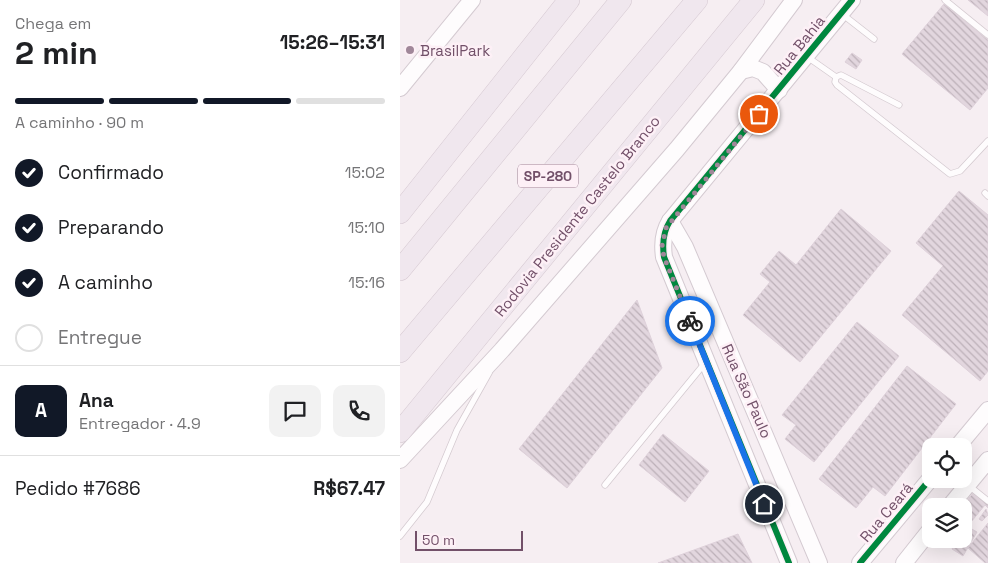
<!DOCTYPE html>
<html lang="pt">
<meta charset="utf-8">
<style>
:root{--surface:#fff;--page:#f2f2f2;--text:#202124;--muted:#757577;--line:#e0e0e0;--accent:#111827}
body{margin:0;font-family:"Space Grotesk",sans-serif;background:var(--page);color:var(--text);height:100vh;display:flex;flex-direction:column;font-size:19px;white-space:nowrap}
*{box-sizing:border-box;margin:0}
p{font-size:16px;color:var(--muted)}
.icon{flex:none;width:28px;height:28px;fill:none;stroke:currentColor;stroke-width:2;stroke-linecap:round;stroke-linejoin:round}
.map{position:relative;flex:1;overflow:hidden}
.details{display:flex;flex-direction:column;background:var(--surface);width:400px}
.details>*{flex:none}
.fabs{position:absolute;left:522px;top:438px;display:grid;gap:10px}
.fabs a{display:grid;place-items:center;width:50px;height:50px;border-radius:10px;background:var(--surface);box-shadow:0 5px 20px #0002;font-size:25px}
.scale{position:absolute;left:15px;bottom:12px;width:108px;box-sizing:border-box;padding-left:5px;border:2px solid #725069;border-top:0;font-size:14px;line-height:18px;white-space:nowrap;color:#725069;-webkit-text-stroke:4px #fdf0f6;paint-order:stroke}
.pin{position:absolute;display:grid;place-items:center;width:42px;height:42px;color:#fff;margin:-21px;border:2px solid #fff;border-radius:50%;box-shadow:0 1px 5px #0007}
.courier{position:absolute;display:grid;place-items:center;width:50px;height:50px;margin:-25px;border:4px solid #1a73e8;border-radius:50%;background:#fff;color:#222;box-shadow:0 1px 6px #0007}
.head em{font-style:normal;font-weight:600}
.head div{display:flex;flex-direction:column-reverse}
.head{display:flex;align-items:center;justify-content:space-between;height:85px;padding:0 15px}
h1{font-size:32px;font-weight:600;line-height:38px}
.bar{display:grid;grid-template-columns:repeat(4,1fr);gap:8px 5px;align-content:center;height:60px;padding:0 15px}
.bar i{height:6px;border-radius:4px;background:var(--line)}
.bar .active{background:var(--accent)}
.bar p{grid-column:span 4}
.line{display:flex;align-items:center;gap:12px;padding:0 15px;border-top:1px solid var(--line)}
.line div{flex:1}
.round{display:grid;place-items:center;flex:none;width:52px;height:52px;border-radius:10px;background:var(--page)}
ol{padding:0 15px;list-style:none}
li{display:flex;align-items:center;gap:15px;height:55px}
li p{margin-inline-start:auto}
li .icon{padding:5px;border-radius:50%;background:var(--accent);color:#fff;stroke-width:4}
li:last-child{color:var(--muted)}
li i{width:28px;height:28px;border:2px solid var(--line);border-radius:50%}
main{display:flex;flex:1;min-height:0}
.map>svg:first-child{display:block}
</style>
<main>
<section class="details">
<div class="head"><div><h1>2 min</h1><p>Chega em</p></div><em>15:26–15:31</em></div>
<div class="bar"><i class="active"></i><i class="active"></i><i class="active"></i><i></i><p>A caminho · 90 m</p></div>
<ol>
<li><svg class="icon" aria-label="check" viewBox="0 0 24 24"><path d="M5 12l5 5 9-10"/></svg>Confirmado<p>15:02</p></li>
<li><svg class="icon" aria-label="check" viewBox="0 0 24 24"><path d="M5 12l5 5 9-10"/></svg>Preparando<p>15:10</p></li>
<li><svg class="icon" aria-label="check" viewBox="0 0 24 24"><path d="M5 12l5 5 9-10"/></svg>A caminho<p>15:16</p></li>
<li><i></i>Entregue</li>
</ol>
<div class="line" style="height:90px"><b class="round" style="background:var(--accent);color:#fff">A</b><div><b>Ana</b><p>Entregador · 4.9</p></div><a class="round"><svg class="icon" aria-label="chat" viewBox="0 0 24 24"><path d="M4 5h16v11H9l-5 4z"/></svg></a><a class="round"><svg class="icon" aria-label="phone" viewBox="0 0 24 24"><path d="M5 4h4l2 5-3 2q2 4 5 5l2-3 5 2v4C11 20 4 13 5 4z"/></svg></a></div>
<div class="line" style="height:65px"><div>Pedido #7686</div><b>R$67.47</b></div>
</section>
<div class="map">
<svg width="588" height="563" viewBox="0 0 588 563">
<defs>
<pattern id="building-back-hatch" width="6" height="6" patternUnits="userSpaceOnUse" patternTransform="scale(1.25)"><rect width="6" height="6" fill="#e2d6de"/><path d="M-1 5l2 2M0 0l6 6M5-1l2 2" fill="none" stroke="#bcb0b8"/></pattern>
</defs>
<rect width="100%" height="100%" fill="#f6eef2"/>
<g fill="url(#building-back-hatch)" stroke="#ded1da">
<path d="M568 0H588V16Z"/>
<path d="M544 4 588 40V88L570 110 502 54Z"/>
<path d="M452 53 462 60 456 69 445 62Z"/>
<path d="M559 191 588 215V371L580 381 502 315 543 266 516 243Z"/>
<path d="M441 209 491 251 400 362 343 315 370 282 360 274 379 251 396 265Z"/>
<path d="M237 300 262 368 167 488 119 449Z"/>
<path d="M457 322 499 356 414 462 385 439 396 425 382 415Z"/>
<path d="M507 366 556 404 485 496 473 487 456 508 419 479Z"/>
<path d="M263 434 309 471 285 502 239 465Z"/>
<path d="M574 492 588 501V508L585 505 571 522 564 518 563 506Z"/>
<path d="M586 509 588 515 582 521 579 519Z"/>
<path d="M588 523V563H585L568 548Z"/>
<path d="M570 528 577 532 563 556 552 549 559 539H564V532L565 531 567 532Z"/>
<path d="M338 534 352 563H258Z"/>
</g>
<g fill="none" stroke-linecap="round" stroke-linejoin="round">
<defs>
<g id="lane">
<path d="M545 0 588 35"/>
<path d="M442 14 474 39"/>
<path d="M406 56 436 77 441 75 499 105"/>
<path d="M436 77 435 82 437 85 550 174 560 171 588 141"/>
<path d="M585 193 588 196"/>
<path d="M205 485 305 363"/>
<path d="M568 485 588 501"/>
<path d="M0 536 27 502 57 430 89 373"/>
</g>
<g id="secondary">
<path d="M341 71 353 68 363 72 379 90"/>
<path d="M0 88 72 0"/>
<path d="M270 221 285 247 419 563"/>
<path d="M558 446 588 410"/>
<path d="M0 460 102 350 277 149 341 71 394 0"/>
<path d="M550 506 588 460"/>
<path d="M389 563 264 257C262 243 263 232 270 221L452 0"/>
<path d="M460 563 531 478"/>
<path d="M504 563 531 529"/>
</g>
<g id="highway">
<path d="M0 213 169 0"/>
<path d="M0 270 221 0"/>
<path d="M0 352 297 0"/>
<path d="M0 432 354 0"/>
</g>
</defs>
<use href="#lane" stroke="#d4cad0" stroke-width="7"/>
<use href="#secondary" stroke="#d4cad1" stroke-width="18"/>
<use href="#highway" stroke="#d5c8d1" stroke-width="22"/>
<use href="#lane" stroke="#fefcfd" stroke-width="5.5"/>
<use href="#secondary" stroke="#fefcfd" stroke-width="16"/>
<use href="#highway" stroke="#f0e7ee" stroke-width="21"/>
<defs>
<g id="cycleway">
<path d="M389 563 264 257C262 243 263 232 270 221L452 0"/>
<path d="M460 563 531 478"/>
</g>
</defs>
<use href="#cycleway" stroke="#fdf0f6" stroke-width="9"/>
<use href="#cycleway" stroke="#00873e" stroke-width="6"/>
</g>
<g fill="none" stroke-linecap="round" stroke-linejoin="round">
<path stroke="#a08799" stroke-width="5" stroke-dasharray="0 9" d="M290 321 264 257 262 246 266 228 359 114"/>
<path stroke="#1a73e8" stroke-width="6" d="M290 321 364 504"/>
</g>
<circle fill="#a08799" stroke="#fdf0f6" stroke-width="2" cx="10" cy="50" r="5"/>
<g text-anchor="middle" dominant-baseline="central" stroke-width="5" stroke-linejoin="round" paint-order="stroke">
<rect fill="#fdf0f6" stroke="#9c8093" stroke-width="1" x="118" y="164.5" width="60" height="23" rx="4"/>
<g font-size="14" font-weight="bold" fill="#725069">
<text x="148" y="176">SP-280</text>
</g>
<g font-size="15" fill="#725069" stroke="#fdf0f6">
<text transform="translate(399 45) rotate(-51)">Rua Bahia</text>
<text transform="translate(177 216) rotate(-51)">Rodovia Presidente Castelo Branco</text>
<text transform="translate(347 391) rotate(66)">Rua São Paulo</text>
<text transform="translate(486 512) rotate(-50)">Rua Ceará</text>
</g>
<g font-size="15" fill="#725069" stroke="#fdf0f6" text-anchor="start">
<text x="20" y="50">BrasilPark</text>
</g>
</g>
</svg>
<div class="fabs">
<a><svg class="icon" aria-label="locate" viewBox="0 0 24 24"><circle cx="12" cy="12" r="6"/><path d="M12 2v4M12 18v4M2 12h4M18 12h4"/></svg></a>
<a><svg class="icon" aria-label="layers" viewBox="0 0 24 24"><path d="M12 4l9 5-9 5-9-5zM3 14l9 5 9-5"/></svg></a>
</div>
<div class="scale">50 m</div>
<div class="pin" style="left:359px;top:114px;background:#ea580c"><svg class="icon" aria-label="bag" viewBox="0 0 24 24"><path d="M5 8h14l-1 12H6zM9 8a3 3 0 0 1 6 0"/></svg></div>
<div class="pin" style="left:364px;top:504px;background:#1f2937"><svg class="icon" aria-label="home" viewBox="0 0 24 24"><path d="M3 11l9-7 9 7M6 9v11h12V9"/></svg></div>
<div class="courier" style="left:290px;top:321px"><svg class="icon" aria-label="bike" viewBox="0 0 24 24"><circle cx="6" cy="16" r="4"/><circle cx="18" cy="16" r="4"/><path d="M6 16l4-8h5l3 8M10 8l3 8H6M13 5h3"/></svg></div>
</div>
</main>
